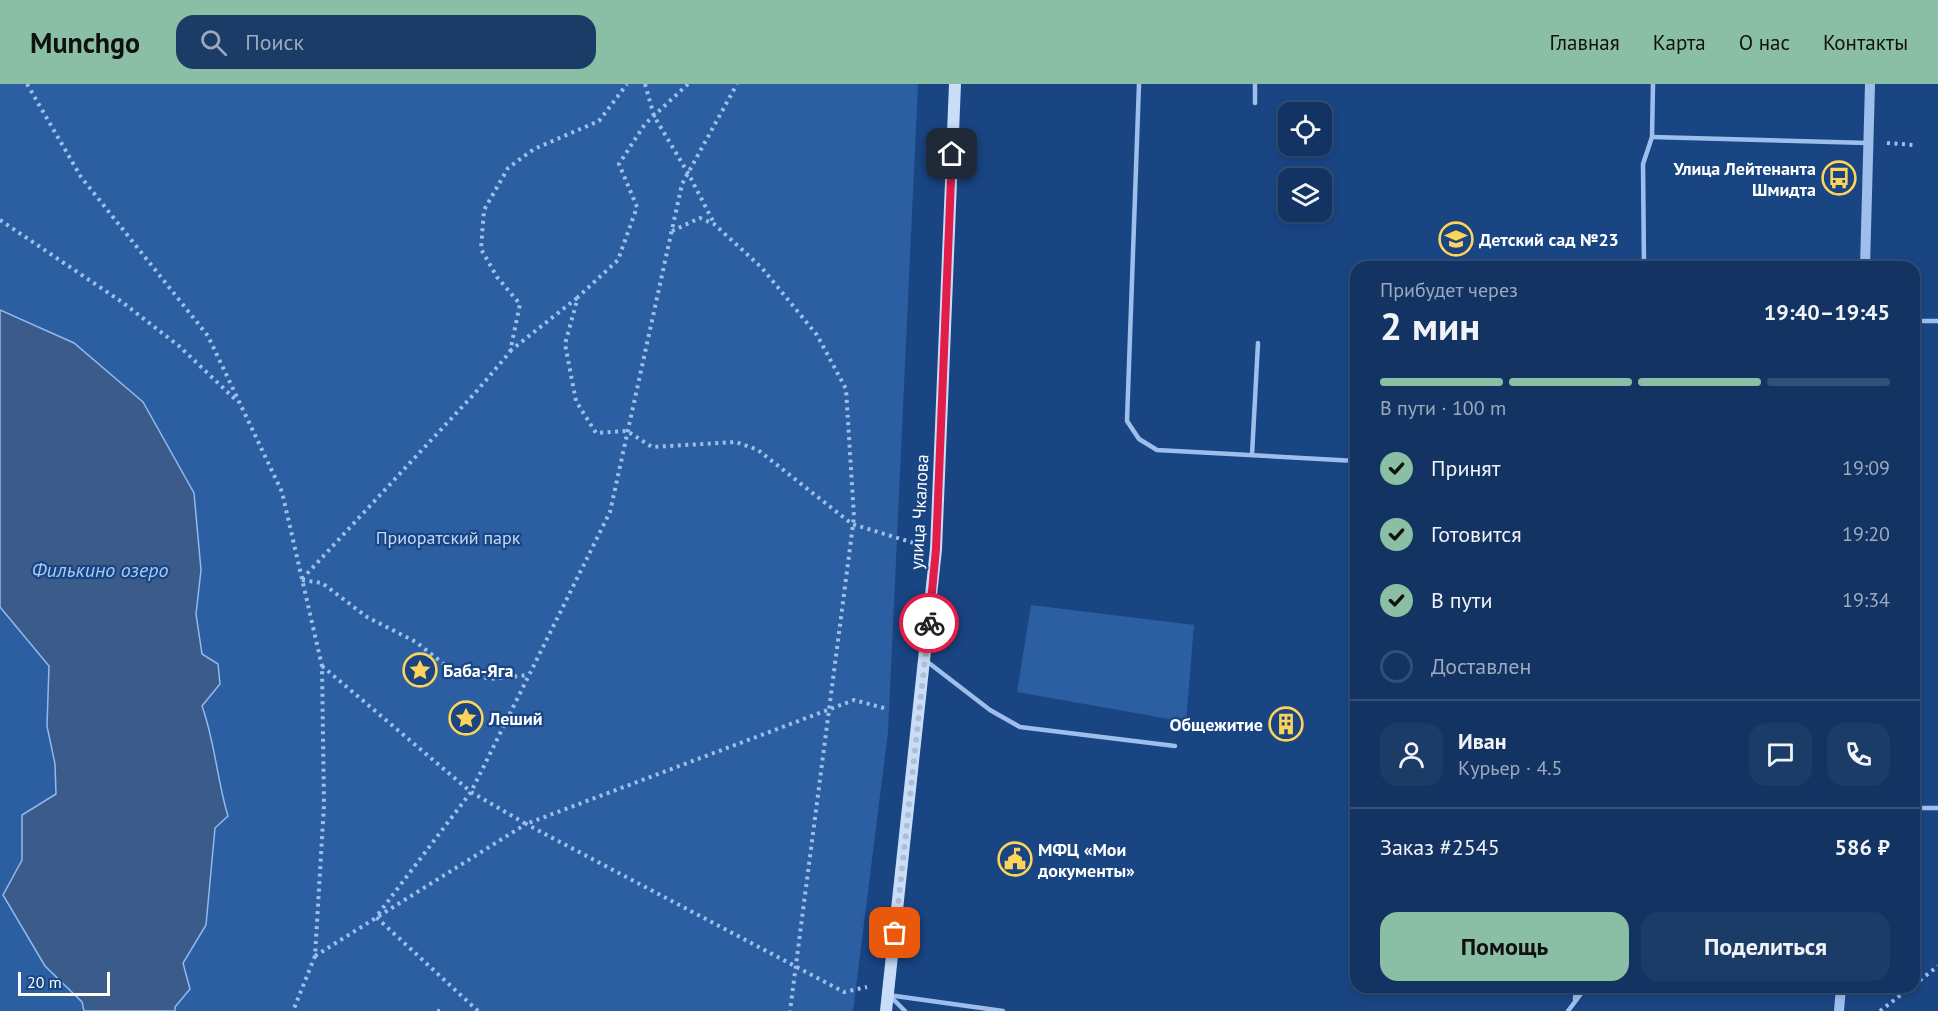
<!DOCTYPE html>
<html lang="ru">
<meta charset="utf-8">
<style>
:root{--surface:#133462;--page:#1c3c68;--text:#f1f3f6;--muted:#9daabe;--line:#324f77;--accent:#8abfa5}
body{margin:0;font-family:"PT Sans",sans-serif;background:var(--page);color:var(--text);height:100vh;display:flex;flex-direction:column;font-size:22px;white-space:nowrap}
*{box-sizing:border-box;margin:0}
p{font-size:20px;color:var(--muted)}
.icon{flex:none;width:33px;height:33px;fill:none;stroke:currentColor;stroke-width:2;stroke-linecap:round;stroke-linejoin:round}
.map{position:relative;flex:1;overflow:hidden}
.sheet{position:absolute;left:1350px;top:177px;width:570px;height:732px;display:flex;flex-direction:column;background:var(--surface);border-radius:18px;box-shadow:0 3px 9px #0003,0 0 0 2px var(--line)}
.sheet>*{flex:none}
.buttons{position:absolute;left:1278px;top:18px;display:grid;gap:12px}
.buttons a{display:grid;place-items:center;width:54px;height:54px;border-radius:12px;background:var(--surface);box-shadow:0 3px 9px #0003,0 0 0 2px var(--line);font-size:30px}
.scale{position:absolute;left:18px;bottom:15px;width:92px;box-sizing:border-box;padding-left:6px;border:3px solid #fff;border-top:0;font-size:16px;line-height:21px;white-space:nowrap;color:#fff;-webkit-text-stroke:4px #194583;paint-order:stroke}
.pin{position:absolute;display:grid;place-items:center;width:51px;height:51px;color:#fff;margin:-26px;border-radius:12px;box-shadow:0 3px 9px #0006}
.courier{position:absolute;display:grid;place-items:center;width:60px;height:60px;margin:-30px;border:4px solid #e11d48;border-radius:50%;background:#fff;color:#222;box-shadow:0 2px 8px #0007}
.headline em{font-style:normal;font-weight:700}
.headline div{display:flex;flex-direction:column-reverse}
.headline{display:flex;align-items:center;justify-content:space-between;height:102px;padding:0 30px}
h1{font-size:39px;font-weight:700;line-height:45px}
.bar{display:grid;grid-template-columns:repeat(4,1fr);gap:9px 6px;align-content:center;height:72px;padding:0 30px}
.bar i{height:8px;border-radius:4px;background:var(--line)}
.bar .current{background:var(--accent)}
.bar p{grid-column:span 4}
.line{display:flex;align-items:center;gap:15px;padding:0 30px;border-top:2px solid var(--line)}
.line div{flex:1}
.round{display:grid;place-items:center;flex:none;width:63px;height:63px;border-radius:18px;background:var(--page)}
ol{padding:0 30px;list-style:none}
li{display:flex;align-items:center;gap:18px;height:66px}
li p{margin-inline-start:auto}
li .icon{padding:6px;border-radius:50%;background:var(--accent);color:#111;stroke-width:4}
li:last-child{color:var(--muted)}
li i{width:33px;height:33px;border:3px solid var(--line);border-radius:50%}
.primary-button{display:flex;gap:12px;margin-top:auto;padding:12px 30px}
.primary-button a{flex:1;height:69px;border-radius:18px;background:var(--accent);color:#111;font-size:24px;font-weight:700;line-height:69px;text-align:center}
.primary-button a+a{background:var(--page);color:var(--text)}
header{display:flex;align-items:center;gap:36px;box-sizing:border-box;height:84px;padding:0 30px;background:var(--accent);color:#111}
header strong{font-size:28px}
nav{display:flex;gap:33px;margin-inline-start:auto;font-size:21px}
.search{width:420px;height:54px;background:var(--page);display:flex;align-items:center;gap:15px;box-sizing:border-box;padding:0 21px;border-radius:18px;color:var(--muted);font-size:22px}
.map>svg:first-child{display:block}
</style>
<header>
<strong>Munchgo</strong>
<div class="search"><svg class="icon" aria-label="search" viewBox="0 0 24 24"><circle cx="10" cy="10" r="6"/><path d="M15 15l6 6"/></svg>Поиск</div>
<nav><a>Главная</a><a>Карта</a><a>О нас</a><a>Контакты</a></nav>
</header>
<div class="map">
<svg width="1938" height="927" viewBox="0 0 1938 927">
<rect width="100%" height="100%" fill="#194583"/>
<g fill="#2c5ea2">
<path d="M0 0H918L888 648 853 927H0Z"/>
<path d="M1031 521 1194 541 1186 638 1017 608Z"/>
</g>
<path fill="#3b5c8a" stroke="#91b9ee" stroke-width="1.5" d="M0 226 74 259 143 318 194 409 201 486 196 530 202 570 218 580 220 600 202 622C215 658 217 696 228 732L215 744 206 841 183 879 190 905 175 923V927H84L82 918 45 882 3 811 22 776V731L56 710 55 680 47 642 49 582 0 523Z"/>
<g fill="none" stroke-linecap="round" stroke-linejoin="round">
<g stroke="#9ebfeb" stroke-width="4" stroke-dasharray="3 4.5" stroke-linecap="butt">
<path d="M27 0 81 93 208 252 282 408 322 582 324 721 315 872 293 927"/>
<path d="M645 0 654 32 688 89 714 139"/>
<path d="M688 0 645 40 619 80 637 123 618 176 578 213 565 260 576 317 596 349 627 347 652 363 736 358 758 366 852 440 917 460"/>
<path d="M1887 59 1914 61"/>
<path d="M0 136 122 218 179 262 238 318"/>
<path d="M672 147 700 134 714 140 762 184 817 251 846 305 854 433 790 927"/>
<path d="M510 267 577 214"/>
<path d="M302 495 475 309 510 268 520 220 497 193 481 165 484 126 508 84 534 65 599 37 627 0"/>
<path d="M302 496 322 499 367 533 416 558 445 581 490 595 529 591"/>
<path d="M322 582 471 708 526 740 854 616 884 624"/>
<path d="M315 872 526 740 844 908 867 903"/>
<path d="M1914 901 1938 882"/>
<path d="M437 927H444"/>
<path d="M478 927 376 833 471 708 610 428 682 100 737 0"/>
<path d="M1880 927 1911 903"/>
</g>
<g stroke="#9ebfeb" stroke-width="4.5">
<path d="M1139 0 1127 337 1139 355 1157 366 1356 377"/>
<path d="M1255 19V0"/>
<path d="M1652 53 1868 59"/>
<path d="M1644 183 1643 80 1652 53 1653 0"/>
<path d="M1914 237H1938"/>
<path d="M1252 371 1258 259"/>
<path d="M925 576 990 626 1020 643 1175 662"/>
<path d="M1914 724H1938"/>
<path d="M888 911 1003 927"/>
<path d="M890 912 905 927"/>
<path d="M1575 915 1576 903"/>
<path d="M1568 927 1586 903"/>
</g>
<g stroke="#9ebfeb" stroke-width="10">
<path d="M1865 183 1870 0"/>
<path d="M1839 927 1841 903"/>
</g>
<path stroke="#caddf8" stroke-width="12" d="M886 927 936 465 955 0"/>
</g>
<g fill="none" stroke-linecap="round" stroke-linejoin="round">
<path stroke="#aebed4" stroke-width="6" stroke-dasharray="0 10.8" d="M895 849 929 539"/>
<path stroke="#e11d48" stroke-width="8" d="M929 539 936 465 952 70"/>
</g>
<defs>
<symbol id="bus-ring" viewBox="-11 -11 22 22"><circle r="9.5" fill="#194583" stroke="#fed359" stroke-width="1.5"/><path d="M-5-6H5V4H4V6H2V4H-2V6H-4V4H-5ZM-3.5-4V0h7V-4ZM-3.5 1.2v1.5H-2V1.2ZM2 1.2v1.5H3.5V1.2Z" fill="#fed359"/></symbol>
<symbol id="school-ring" viewBox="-11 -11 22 22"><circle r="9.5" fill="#194583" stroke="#fed359" stroke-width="1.5"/><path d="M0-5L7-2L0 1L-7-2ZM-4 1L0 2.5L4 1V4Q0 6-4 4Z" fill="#fed359"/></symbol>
<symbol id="sight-ring" viewBox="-11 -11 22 22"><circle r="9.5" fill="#194583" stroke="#fed359" stroke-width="1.5"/><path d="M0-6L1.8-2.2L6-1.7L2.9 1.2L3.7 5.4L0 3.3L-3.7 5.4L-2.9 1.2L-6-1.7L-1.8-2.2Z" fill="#fed359"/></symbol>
<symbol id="building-ring" viewBox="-11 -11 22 22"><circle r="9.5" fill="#194583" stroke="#fed359" stroke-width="1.5"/><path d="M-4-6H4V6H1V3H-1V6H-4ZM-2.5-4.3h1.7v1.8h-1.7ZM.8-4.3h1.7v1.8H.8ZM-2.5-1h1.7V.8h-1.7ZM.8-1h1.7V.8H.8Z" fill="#fed359"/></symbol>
<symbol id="civic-ring" viewBox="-11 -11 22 22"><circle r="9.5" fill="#194583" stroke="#fed359" stroke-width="1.5"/><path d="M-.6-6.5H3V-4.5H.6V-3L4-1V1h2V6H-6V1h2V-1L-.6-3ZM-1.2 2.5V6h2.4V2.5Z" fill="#fed359"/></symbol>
</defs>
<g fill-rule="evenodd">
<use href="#bus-ring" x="1820" y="75" width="38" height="38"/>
<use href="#school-ring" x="1437" y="136" width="38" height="38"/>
<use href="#sight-ring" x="401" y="567" width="38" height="38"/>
<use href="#sight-ring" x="447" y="615" width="38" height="38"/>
<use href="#building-ring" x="1267" y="621" width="38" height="38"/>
<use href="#civic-ring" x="996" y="756" width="38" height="38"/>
</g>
<g text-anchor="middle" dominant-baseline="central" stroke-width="4.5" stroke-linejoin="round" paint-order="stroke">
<g font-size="18" font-weight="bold" fill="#fff" stroke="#194583" text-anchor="start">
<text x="1816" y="84" text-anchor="end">Улица Лейтенанта<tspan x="1816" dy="21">Шмидта</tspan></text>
<text x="1479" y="155">Детский сад №23</text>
<text x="443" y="586">Баба-Яга</text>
<text x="489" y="634">Леший</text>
<text x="1263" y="640" text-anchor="end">Общежитие</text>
<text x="1038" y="765">МФЦ «Мои<tspan x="1038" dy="21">документы»</tspan></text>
</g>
<g font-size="18" fill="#fff" stroke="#194583">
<text transform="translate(919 428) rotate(-87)">улица Чкалова</text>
</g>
<g font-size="18" fill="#c3daf8" stroke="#194583">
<text x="448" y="453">Приоратский парк</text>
</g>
<g font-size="20" font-style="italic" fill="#a9c9f3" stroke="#194583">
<text x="100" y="486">Филькино озеро</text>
</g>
</g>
</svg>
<div class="buttons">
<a><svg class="icon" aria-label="locate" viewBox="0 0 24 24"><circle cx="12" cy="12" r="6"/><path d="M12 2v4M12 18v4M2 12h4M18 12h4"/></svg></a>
<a><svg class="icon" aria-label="layers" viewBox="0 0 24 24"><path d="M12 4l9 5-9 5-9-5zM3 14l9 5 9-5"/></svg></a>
</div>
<div class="scale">20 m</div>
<div class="pin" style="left:895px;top:849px;background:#ea580c"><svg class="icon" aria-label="bag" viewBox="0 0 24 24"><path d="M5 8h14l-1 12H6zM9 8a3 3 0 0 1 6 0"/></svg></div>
<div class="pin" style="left:952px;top:70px;background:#1f2937"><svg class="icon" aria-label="home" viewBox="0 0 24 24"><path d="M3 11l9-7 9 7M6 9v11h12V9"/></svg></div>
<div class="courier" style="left:929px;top:539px"><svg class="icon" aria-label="bike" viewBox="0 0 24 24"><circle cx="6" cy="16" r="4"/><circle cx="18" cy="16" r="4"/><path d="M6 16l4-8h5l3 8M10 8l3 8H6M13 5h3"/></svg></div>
<section class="sheet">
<div class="headline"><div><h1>2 мин</h1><p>Прибудет через</p></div><em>19:40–19:45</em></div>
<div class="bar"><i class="current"></i><i class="current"></i><i class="current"></i><i></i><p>В пути · 100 m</p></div>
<ol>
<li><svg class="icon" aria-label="check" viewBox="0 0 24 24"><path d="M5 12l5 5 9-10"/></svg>Принят<p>19:09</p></li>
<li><svg class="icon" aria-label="check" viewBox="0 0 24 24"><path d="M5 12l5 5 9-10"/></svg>Готовится<p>19:20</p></li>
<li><svg class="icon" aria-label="check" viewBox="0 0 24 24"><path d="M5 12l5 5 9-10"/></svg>В пути<p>19:34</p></li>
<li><i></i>Доставлен</li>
</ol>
<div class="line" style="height:108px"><a class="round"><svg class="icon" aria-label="person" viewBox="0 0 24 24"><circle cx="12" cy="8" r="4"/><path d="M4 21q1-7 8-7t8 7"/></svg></a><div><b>Иван</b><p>Курьер · 4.5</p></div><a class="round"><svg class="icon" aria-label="chat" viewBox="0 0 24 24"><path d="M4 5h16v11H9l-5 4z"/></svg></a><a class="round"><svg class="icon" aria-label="phone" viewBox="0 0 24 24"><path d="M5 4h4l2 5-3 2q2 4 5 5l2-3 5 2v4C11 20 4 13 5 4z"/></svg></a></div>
<div class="line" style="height:78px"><div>Заказ #2545</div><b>586 ₽</b></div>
<div class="primary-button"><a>Помощь</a><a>Поделиться</a></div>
</section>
</div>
